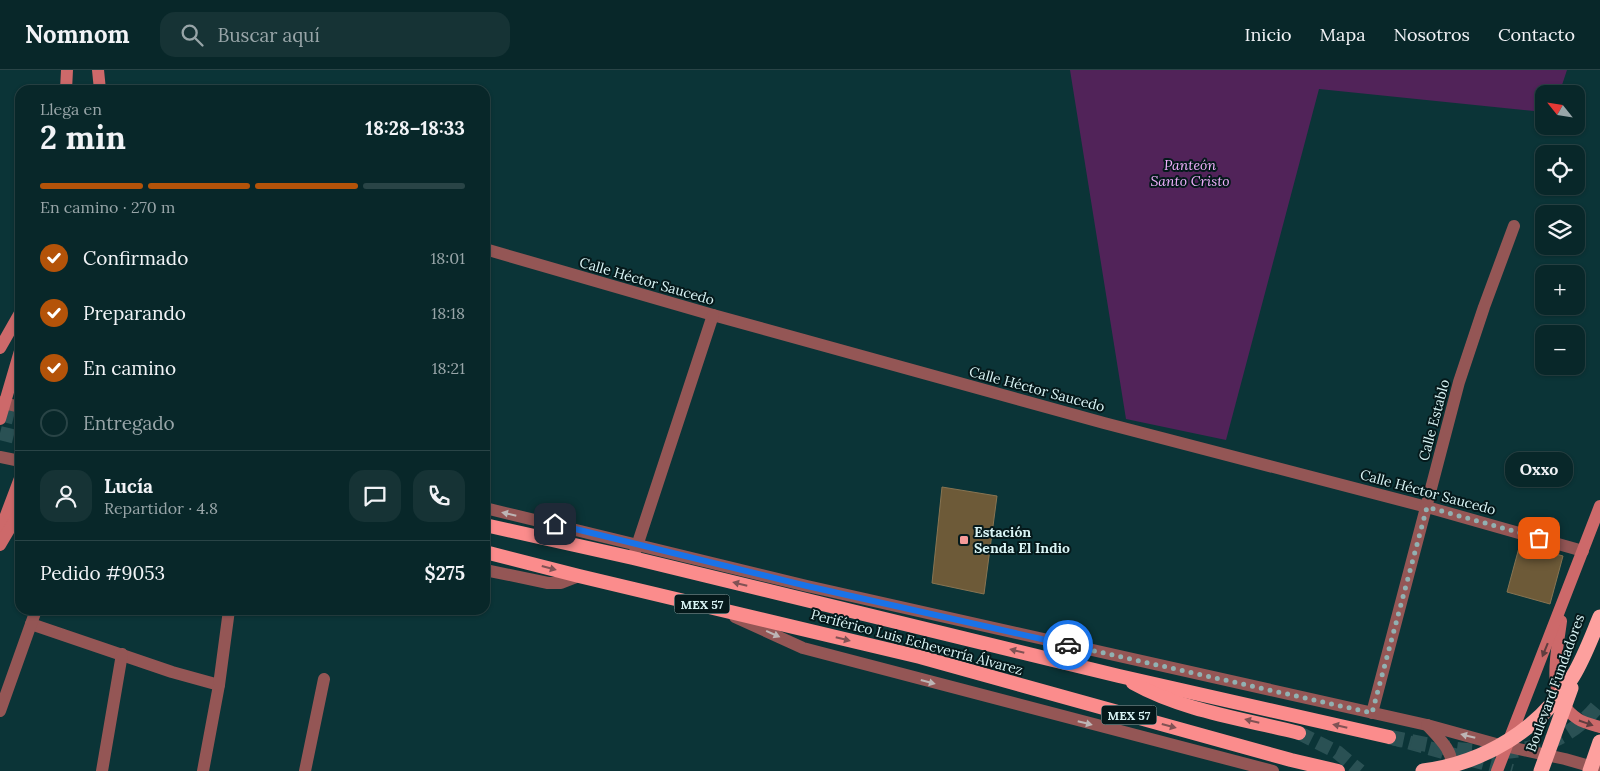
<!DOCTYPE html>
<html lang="es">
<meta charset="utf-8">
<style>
:root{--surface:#082729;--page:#163335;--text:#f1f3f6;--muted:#98a5a8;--line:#294446;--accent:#b45309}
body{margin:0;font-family:Lora,serif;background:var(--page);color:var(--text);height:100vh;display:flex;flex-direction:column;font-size:19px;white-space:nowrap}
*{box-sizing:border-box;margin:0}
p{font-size:16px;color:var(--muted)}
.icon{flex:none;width:28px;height:28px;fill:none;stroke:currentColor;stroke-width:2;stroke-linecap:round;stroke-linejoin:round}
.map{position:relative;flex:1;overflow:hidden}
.drawer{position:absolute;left:15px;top:15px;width:475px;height:530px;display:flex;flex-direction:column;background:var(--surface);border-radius:15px;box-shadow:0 1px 4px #0004,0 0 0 1px var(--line)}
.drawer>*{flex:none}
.needle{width:32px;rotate:300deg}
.controls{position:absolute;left:1535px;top:15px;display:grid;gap:10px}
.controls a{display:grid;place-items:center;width:50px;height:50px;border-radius:10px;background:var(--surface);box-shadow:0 1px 4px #0004,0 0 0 1px var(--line);font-size:25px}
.pin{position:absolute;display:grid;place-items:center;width:42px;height:42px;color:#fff;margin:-21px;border-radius:10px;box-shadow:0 2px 8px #0006}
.courier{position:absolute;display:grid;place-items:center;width:50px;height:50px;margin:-25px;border:4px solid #1a73e8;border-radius:50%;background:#fff;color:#222;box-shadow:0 1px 6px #0007}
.bubble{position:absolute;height:35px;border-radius:15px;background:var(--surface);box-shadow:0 1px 4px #0004,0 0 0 1px var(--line);font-size:16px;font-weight:800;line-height:35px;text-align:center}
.headline em{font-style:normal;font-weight:800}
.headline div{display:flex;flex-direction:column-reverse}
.headline{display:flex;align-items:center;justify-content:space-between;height:85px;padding:0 25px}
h1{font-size:32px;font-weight:800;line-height:38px}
.bar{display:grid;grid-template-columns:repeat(4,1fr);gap:8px 5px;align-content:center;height:60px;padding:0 25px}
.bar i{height:6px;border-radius:4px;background:var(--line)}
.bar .active{background:var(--accent)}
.bar p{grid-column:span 4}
.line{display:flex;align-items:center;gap:12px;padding:0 25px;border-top:1px solid var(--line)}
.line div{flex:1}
.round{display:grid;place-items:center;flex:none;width:52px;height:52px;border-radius:15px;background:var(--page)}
ol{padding:0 25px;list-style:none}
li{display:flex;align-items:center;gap:15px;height:55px}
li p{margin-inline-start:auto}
li .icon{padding:5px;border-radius:50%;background:var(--accent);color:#fff;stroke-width:4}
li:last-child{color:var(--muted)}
li i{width:28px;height:28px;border:2px solid var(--line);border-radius:50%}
header{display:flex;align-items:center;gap:30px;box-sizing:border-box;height:70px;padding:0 25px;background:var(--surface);border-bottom:1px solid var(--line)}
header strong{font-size:24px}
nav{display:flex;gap:28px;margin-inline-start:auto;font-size:18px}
.search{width:350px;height:45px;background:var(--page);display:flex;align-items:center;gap:12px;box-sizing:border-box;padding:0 18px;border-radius:15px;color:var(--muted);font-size:19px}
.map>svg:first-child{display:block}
</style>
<header>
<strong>Nomnom</strong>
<div class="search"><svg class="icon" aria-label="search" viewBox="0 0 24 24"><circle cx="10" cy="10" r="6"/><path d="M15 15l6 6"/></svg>Buscar aquí</div>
<nav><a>Inicio</a><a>Mapa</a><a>Nosotros</a><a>Contacto</a></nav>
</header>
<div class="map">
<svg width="1600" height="701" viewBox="0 0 1600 701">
<rect width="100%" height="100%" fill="#0b3437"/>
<path fill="#512359" d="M1070 0H1567L1559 24H1544V42L1319 19 1226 370 1126 349Z"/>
<g fill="#6d5a38" stroke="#887452">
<path d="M942 417 997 426 984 524 932 513Z"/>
<path d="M1520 474 1563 486 1550 534 1507 522Z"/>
</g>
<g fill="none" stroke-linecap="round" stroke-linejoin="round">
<g stroke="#2a5154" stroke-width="14" stroke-dasharray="14 7" stroke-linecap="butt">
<path d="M0 344 20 349"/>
<path d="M0 363 20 368"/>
<path d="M1299 663 1337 682 1360 701"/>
<path d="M1389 667 1512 701"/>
</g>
<path stroke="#2a5154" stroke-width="15" stroke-dasharray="15 8" stroke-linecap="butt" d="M1389 667C1466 683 1547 701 1600 633"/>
<g stroke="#945655" stroke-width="12">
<path d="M485 179 713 245 1104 353 1427 437 1583 481"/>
<path d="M634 485 713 245"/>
<path d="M31 554 172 602 219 615"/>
<path d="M0 641 36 540"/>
<path d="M1372 643 1459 312 1484 237 1514 156"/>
<path d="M102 701 122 584"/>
<path d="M203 701 219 615 229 540"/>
<path d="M305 701 324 609"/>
</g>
<g stroke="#945655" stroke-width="12">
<path d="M0 332 20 337"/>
<path d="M0 387 20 391"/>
<path d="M485 438 807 516 1427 655 1496 674 1565 689 1600 699"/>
<path d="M485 500 548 513H561L579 506"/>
<path d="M735 547 803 578 1273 701"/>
<path d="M1427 655C1440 669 1454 681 1452 701"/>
</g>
<g stroke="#cd696a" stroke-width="12">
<path d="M98 0 100 20"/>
<path d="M66 20 67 0"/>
<path d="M0 278 20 243"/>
<path d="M0 349 20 281"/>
<path d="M0 461 20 408"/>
<path d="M0 475 20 441"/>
<path d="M1561 551C1557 585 1544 627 1578 649 1584 653 1593 655 1600 657"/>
<path d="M1497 701 1600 436"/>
</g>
<g stroke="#fb8c8c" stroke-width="14">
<path d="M485 455 633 488 1119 606 1389 667"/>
<path d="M485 482 579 506 920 587 1291 690 1338 701"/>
<path d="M1133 613C1183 641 1244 649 1299 663"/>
</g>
<g stroke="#fda09e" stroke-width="15">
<path d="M1423 701C1485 693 1540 659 1573 606 1584 588 1592 566 1600 547"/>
<path d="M1541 701 1571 618"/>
<path d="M1590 701 1600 672"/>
</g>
</g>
<defs><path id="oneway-solid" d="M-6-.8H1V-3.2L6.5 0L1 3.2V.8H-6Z" transform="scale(1.25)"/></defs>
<g fill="#bdb5b5">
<use href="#oneway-solid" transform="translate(509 444) rotate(-167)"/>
<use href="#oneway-solid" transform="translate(773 564) rotate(24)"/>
<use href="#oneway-solid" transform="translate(928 612) rotate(15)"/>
<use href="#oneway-solid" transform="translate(1085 653) rotate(14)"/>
<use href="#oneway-solid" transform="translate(1468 666) rotate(-166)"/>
</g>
<g fill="#805254">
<use href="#oneway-solid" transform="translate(549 498) rotate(15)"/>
<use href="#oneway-solid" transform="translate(740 514) rotate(-166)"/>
<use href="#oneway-solid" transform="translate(843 569) rotate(14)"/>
<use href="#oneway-solid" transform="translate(1017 581) rotate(-166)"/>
<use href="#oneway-solid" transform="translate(1252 651) rotate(-166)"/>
<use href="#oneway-solid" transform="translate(1169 656) rotate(15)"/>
<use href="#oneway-solid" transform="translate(1340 656) rotate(-167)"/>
</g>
<g fill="#5f3d3f">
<use href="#oneway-solid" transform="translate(1545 580) rotate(112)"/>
<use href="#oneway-solid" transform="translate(1586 653) rotate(19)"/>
</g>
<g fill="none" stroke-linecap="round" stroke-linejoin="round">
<path stroke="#91b1b2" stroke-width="5" stroke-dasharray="0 9" d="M1068 575 1372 643 1427 437 1539 468"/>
<path stroke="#1a73e8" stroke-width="6" d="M555 454 807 516 1068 575"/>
</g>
<rect fill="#f59b99" stroke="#05191b" stroke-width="2" x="959" y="465" width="10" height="10" rx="2.5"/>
<g text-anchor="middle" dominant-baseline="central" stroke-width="4" stroke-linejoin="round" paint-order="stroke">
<g fill="#05191b" stroke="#99b2b4" stroke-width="1">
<rect x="674.5" y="524.5" width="55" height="19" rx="4"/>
<rect x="1101.5" y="635.5" width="55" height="19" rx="4"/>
</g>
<g font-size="12" font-weight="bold" fill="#d9f4f5">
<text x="702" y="534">MEX 57</text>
<text x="1129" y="645">MEX 57</text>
</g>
<g font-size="14" font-style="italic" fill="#f2b1fe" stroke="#05191b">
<text x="1190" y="95">Panteón<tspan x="1190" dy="16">Santo Cristo</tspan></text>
</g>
<g font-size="14" fill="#d9f4f5" stroke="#05191b">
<text transform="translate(647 211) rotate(16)">Calle Héctor Saucedo</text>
<text transform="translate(1037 319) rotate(15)">Calle Héctor Saucedo</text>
<text transform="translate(1434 350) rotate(-75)">Calle Establo</text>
<text transform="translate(1428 422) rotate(15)">Calle Héctor Saucedo</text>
<text transform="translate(917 572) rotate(15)">Periférico Luis Echeverría Álvarez</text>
<text transform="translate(1555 613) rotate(-70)">Boulevard Fundadores</text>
</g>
<g font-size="14" font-weight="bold" fill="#d9f4f5" stroke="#05191b" text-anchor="start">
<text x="974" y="462">Estación<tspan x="974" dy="16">Senda El Indio</tspan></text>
</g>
</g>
</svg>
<div class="controls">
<a><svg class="needle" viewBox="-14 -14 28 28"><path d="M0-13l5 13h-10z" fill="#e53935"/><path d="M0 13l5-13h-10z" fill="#98a5a8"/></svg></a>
<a><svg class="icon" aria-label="locate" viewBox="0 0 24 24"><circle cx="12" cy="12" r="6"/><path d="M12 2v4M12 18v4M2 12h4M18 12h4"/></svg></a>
<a><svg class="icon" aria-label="layers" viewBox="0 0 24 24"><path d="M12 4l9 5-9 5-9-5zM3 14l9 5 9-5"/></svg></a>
<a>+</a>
<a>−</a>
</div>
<div class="pin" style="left:1539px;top:468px;background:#ea580c"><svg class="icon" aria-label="bag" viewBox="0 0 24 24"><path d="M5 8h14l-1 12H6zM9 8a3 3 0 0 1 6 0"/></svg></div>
<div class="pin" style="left:555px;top:454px;background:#1f2937"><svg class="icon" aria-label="home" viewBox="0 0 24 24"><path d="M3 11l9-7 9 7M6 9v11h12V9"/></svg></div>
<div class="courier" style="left:1068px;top:575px"><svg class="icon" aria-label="car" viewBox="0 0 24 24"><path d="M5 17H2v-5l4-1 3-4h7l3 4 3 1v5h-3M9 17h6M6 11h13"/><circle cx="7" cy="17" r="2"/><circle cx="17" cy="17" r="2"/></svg></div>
<div class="bubble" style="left:1505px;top:382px;width:68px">Oxxo</div>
<section class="drawer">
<div class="headline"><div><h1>2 min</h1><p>Llega en</p></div><em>18:28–18:33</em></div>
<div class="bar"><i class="active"></i><i class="active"></i><i class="active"></i><i></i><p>En camino · 270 m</p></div>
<ol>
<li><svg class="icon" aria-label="check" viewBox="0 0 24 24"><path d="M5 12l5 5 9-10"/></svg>Confirmado<p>18:01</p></li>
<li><svg class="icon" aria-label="check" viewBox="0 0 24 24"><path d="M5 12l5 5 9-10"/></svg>Preparando<p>18:18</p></li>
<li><svg class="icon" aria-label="check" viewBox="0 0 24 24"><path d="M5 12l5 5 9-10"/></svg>En camino<p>18:21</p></li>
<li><i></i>Entregado</li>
</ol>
<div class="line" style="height:90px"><a class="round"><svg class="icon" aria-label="person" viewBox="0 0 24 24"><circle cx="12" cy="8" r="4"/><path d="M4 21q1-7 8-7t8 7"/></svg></a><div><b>Lucía</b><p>Repartidor · 4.8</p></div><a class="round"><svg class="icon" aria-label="chat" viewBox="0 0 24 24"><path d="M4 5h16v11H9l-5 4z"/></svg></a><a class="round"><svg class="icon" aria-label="phone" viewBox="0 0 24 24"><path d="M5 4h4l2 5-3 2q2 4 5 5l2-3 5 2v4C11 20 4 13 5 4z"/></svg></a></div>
<div class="line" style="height:65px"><div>Pedido #9053</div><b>$275</b></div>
</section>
</div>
